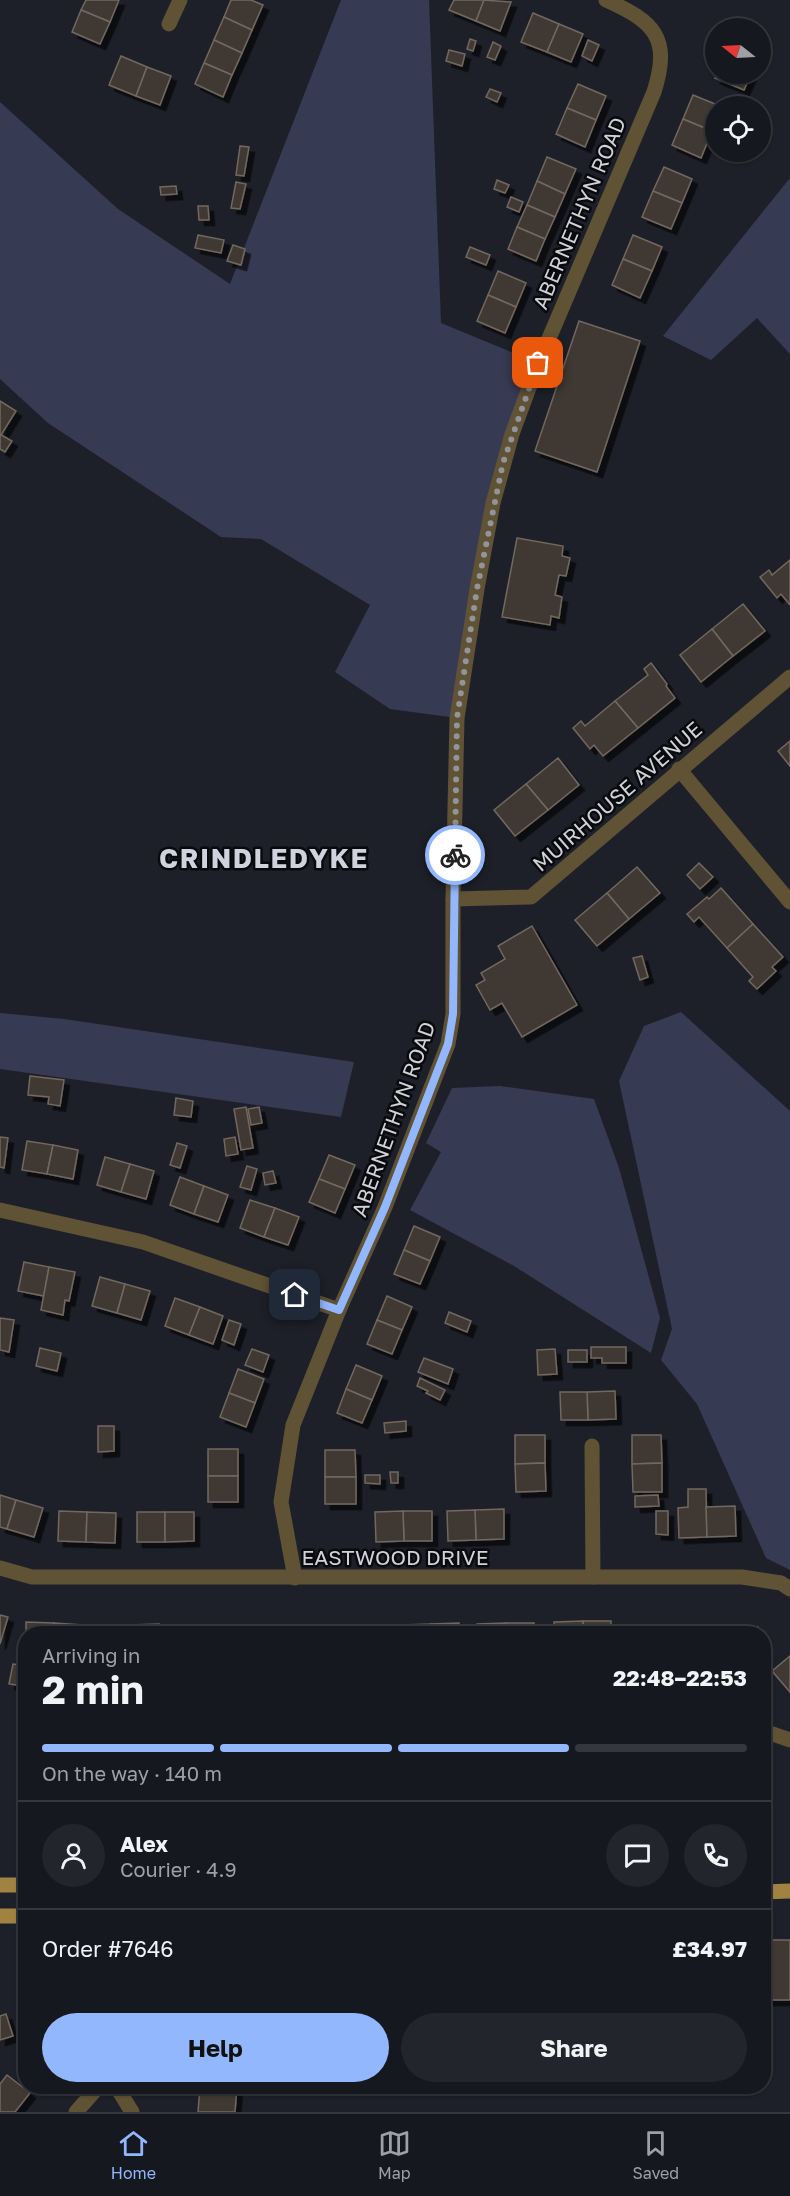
<!DOCTYPE html>
<meta charset="utf-8">
<style>
:root{--surface:#16181f;--page:#23252c;--text:#f1f3f6;--muted:#9ea0a4;--line:#35373d;--accent:#93b7fd}
body{margin:0;font-family:"Golos Text",sans-serif;background:var(--page);color:var(--text);height:100vh;display:flex;flex-direction:column;font-size:22px;white-space:nowrap}
*{box-sizing:border-box;margin:0}
p{font-size:20px;color:var(--muted)}
.icon{flex:none;width:33px;height:33px;fill:none;stroke:currentColor;stroke-width:2;stroke-linecap:round;stroke-linejoin:round}
.map{position:relative;flex:1;overflow:hidden}
.panel{position:absolute;left:18px;top:1626px;width:753px;height:468px;display:flex;flex-direction:column;background:var(--surface);border-radius:24px;box-shadow:0 2px 4px #0004,0 0 0 2px var(--line)}
.panel>*{flex:none}
.needle{width:39px;rotate:288deg}
.buttons{position:absolute;left:705px;top:18px;display:grid;gap:12px}
.buttons a{display:grid;place-items:center;width:66px;height:66px;border-radius:50%;background:var(--surface);box-shadow:0 2px 4px #0004,0 0 0 2px var(--line);font-size:30px}
.pin{position:absolute;display:grid;place-items:center;width:51px;height:51px;color:#fff;margin:-26px;border-radius:12px;box-shadow:0 3px 9px #0006}
.courier{position:absolute;display:grid;place-items:center;width:60px;height:60px;margin:-30px;border:4px solid #93b7fd;border-radius:50%;background:#fff;color:#222;box-shadow:0 2px 8px #0007}
.summary em{font-style:normal;font-weight:700}
.summary div{display:flex;flex-direction:column-reverse}
.summary{display:flex;align-items:center;justify-content:space-between;height:102px;padding:0 24px}
h1{font-size:39px;font-weight:700;line-height:45px}
.bar{display:grid;grid-template-columns:repeat(4,1fr);gap:9px 6px;align-content:center;height:72px;padding:0 24px}
.bar i{height:8px;border-radius:4px;background:var(--line)}
.bar .selected{background:var(--accent)}
.bar p{grid-column:span 4}
.line{display:flex;align-items:center;gap:15px;padding:0 24px;border-top:2px solid var(--line)}
.line div{flex:1}
.round{display:grid;place-items:center;flex:none;width:63px;height:63px;border-radius:32px;background:var(--page)}
.button{display:flex;gap:12px;margin-top:auto;padding:12px 24px}
.button a{flex:1;height:69px;border-radius:36px;background:var(--accent);color:#111;font-size:24px;font-weight:700;line-height:69px;text-align:center}
.button a+a{background:var(--page);color:var(--text)}
.dock{display:flex;justify-content:space-around;align-items:center;height:84px;border-top:2px solid var(--line);background:var(--surface);font-size:16px;color:var(--muted)}
.dock a{display:grid;justify-items:center;gap:3px}
.dock .selected{color:var(--accent)}
.map>svg:first-child{display:block}
</style>
<div class="map">
<svg width="790" height="2112" viewBox="0 0 790 2112">
<defs>
<filter id="shadow"><feDropShadow dx="5.5" dy="5.5" stdDeviation="0" flood-color="#0009"/></filter>
</defs>
<rect width="100%" height="100%" fill="#1e2029"/>
<g fill="#373a53">
<path d="M341 0H429L441 323 538 363 512 434 457 718 390 709 335 672 370 605 261 539 221 537 48 423 0 379V102L118 209 230 284Z"/>
<path d="M790 178V354L757 318 711 360 663 336Z"/>
<path d="M681 1012 790 1111V1570L766 1558 697 1404 661 1360 672 1329 619 1081 644 1026Z"/>
<path d="M0 1013 64 1019 354 1062 341 1117 0 1069Z"/>
<path d="M500 1086 594 1099 619 1168 660 1318 651 1353 514 1266 410 1210 441 1152 426 1143 452 1088Z"/>
</g>
<g fill="#413932" stroke="#71675f" stroke-width="1.5" filter="url(#shadow)">
<path d="M86 0H119L110 22 81 10Z"/>
<path d="M231 0H251L263 5 252 30 224 17Z"/>
<path d="M454 0H484L476 21 449 10Z"/>
<path d="M484 0 511 2 500 31 476 21Z"/>
<path d="M81 10 110 22 100 44 72 32Z"/>
<path d="M533 13 559 24 547 52 521 42Z"/>
<path d="M224 17 252 30 242 53 214 40Z"/>
<path d="M559 24 583 34 571 62 547 52Z"/>
<path d="M470 39 476 41 473 51 467 49Z"/>
<path d="M214 40 242 53 232 75 204 63Z"/>
<path d="M588 40 599 45 592 61 582 56Z"/>
<path d="M493 42 501 46 495 60 487 57Z"/>
<path d="M449 50 465 54 462 66 446 61Z"/>
<path d="M121 56 147 67 136 96 109 85Z"/>
<path d="M204 63 232 75 223 97 195 84Z"/>
<path d="M147 67 171 76 160 105 136 96Z"/>
<path d="M717 74H751L744 90 715 78Z"/>
<path d="M578 84 606 96 596 120 567 108Z"/>
<path d="M490 89 501 93 497 102 486 97Z"/>
<path d="M693 95 720 106H716V123L712 131 683 119Z"/>
<path d="M567 108 596 120 585 147 556 134Z"/>
<path d="M683 119 712 131 701 158 672 145Z"/>
<path d="M240 146 249 147 244 176 236 175Z"/>
<path d="M547 157 576 169 565 194 537 181Z"/>
<path d="M664 167 692 179 682 203 653 191Z"/>
<path d="M497 180 509 185 505 193 494 189Z"/>
<path d="M537 181 565 194 555 217 527 205Z"/>
<path d="M236 182 246 184 240 209 231 208Z"/>
<path d="M176 186 177 194 161 195 160 187Z"/>
<path d="M653 191 682 203 671 229 642 217Z"/>
<path d="M511 197 523 202 519 212 507 207Z"/>
<path d="M527 205 555 217 545 239 517 227Z"/>
<path d="M198 206H208L209 220H199Z"/>
<path d="M517 227 545 239 536 261 508 249Z"/>
<path d="M198 235 224 240 221 253 195 248Z"/>
<path d="M633 235 662 247 652 271 623 259Z"/>
<path d="M233 245 245 249 241 265 227 261Z"/>
<path d="M470 247 490 255 486 265 466 257Z"/>
<path d="M623 259 652 271 640 298 612 285Z"/>
<path d="M498 271 526 283 516 307 488 295Z"/>
<path d="M488 295 516 307 505 333 477 321Z"/>
<path d="M579 321 640 341 597 472 535 451Z"/>
<path d="M0 401 16 411 1 435 12 441 5 452 0 449Z"/>
<path d="M517 538 563 546 562 556 570 558 566 576 559 575 555 595 562 597 559 618 551 616 550 625 502 617Z"/>
<path d="M790 560V605L781 594 777 598 760 577 769 570 772 575Z"/>
<path d="M743 604 765 631 733 656 712 629Z"/>
<path d="M712 629 733 656 701 682 680 655Z"/>
<path d="M651 663 667 684 666 686 675 698 638 728 615 701 648 675 644 669Z"/>
<path d="M615 701 638 728 603 756 594 745 590 749 573 728 581 721 585 726Z"/>
<path d="M790 741V766L778 751Z"/>
<path d="M558 758 579 785 548 810 526 784Z"/>
<path d="M526 784 548 810 515 836 494 810Z"/>
<path d="M699 863 713 877 700 889 687 875Z"/>
<path d="M637 867 660 893 629 919 607 893Z"/>
<path d="M721 888 753 924 727 948 699 917 694 922 687 914 707 897 709 899Z"/>
<path d="M607 893 629 919 597 946 575 920Z"/>
<path d="M753 924 783 957 772 967 776 971 757 989 749 981 753 977 727 948Z"/>
<path d="M532 926 577 1005 522 1037 502 1003 490 1010 476 985 485 980 481 973 505 959 498 946Z"/>
<path d="M642 956 648 977 640 980 633 958Z"/>
<path d="M30 1076 64 1080 60 1106 48 1104 49 1097 28 1095Z"/>
<path d="M176 1098 193 1101 191 1117 174 1115Z"/>
<path d="M246 1107 253 1148 241 1150 234 1109Z"/>
<path d="M259 1107 262 1123 251 1125 248 1109Z"/>
<path d="M0 1137 8 1138 4 1168 0 1167Z"/>
<path d="M235 1137 238 1154 226 1156 224 1139Z"/>
<path d="M27 1141 53 1145 47 1174 22 1170Z"/>
<path d="M177 1143 187 1146 180 1168 170 1165Z"/>
<path d="M53 1145 78 1150 73 1179 47 1174Z"/>
<path d="M329 1155 355 1165 345 1189 319 1179Z"/>
<path d="M105 1157 130 1164 121 1192 97 1185Z"/>
<path d="M130 1164 154 1171 146 1199 121 1192Z"/>
<path d="M247 1166 257 1169 251 1190 240 1187Z"/>
<path d="M273 1171 276 1183 265 1185 263 1173Z"/>
<path d="M180 1177 204 1186 194 1214 170 1205Z"/>
<path d="M319 1179 345 1189 335 1213 309 1202Z"/>
<path d="M204 1186 228 1195 218 1222 194 1214Z"/>
<path d="M250 1200 275 1208 264 1237 240 1228Z"/>
<path d="M275 1208 299 1217 288 1245 264 1237Z"/>
<path d="M414 1226 440 1237 430 1261 404 1250Z"/>
<path d="M404 1250 430 1261 420 1284 394 1274Z"/>
<path d="M24 1262 49 1267 44 1296 18 1291Z"/>
<path d="M49 1267 75 1272 69 1301 65 1300 63 1315 41 1310Z"/>
<path d="M100 1277 125 1284 117 1313 92 1306Z"/>
<path d="M125 1284 150 1291 141 1320 117 1313Z"/>
<path d="M387 1296 412 1307 402 1330 377 1320Z"/>
<path d="M175 1298 200 1307 189 1335 165 1326Z"/>
<path d="M200 1307 223 1316 213 1344 189 1335Z"/>
<path d="M449 1312 471 1321 467 1332 445 1323Z"/>
<path d="M0 1318 14 1320 9 1352 0 1350Z"/>
<path d="M229 1320 241 1324 234 1345 222 1340Z"/>
<path d="M377 1320 402 1330 392 1354 367 1344Z"/>
<path d="M591 1347H626V1363H602V1358H591Z"/>
<path d="M40 1348 61 1353 57 1371 36 1366Z"/>
<path d="M252 1349 269 1355 263 1372 245 1365Z"/>
<path d="M555 1349 557 1374 538 1375 537 1350Z"/>
<rect x="568" y="1350" width="19" height="12"/>
<path d="M424 1358 453 1369 448 1384 418 1372Z"/>
<path d="M356 1365 382 1376 372 1400 346 1389Z"/>
<path d="M238 1369 264 1379 255 1403 229 1393Z"/>
<path d="M420 1378 445 1390 440 1400 426 1393 428 1391 417 1386Z"/>
<path d="M346 1389 372 1400 362 1423 337 1413Z"/>
<path d="M615 1391 616 1419 588 1420 587 1392Z"/>
<path d="M560 1392H587L588 1420H561Z"/>
<path d="M229 1393 255 1403 246 1427 220 1417Z"/>
<path d="M406 1421V1431L385 1433 384 1423Z"/>
<path d="M98 1426H114V1451L98 1452Z"/>
<path d="M515 1435H545V1463L515 1464Z"/>
<path d="M632 1435H661L662 1463 632 1464Z"/>
<rect x="208" y="1449" width="30" height="27"/>
<path d="M325 1450H355L356 1477H325Z"/>
<path d="M545 1463 546 1491 516 1492 515 1464Z"/>
<path d="M662 1463V1492H633L632 1464Z"/>
<path d="M390 1472H398V1483H391Z"/>
<path d="M365 1475H380V1484L365 1483Z"/>
<rect x="208" y="1476" width="30" height="26"/>
<rect x="325" y="1477" width="31" height="27"/>
<path d="M688 1489H706L707 1537 679 1538 678 1508 688 1507Z"/>
<path d="M0 1495 16 1500 7 1529 0 1527Z"/>
<path d="M658 1495 659 1506 635 1507V1496Z"/>
<path d="M16 1500 43 1508 34 1537 7 1529Z"/>
<path d="M735 1506 736 1536 707 1537 706 1507Z"/>
<path d="M504 1509V1539L476 1540 475 1510Z"/>
<path d="M475 1510 476 1540 448 1541 447 1511Z"/>
<path d="M59 1511 87 1512 86 1542 58 1541Z"/>
<path d="M403 1511H432V1541H404Z"/>
<path d="M403 1511 404 1541 376 1542 375 1512Z"/>
<path d="M656 1511H668V1535L656 1534Z"/>
<path d="M87 1512 116 1513 115 1543 86 1542Z"/>
<rect x="137" y="1512" width="28" height="30"/>
<path d="M165 1512H194V1541L165 1542Z"/>
<path d="M0 1615 8 1617 0 1644Z"/>
<rect x="583" y="1621" width="28" height="13"/>
<path d="M583 1621V1634H555L554 1622Z"/>
<path d="M26 1622 54 1623V1634H26Z"/>
<path d="M54 1623 83 1625 82 1634H54Z"/>
<path d="M459 1623V1634H432L431 1624Z"/>
<rect x="506" y="1623" width="28" height="11"/>
<path d="M506 1623V1634H477V1624Z"/>
<path d="M159 1624V1634H131L130 1625Z"/>
<path d="M431 1624 432 1634H403L402 1625Z"/>
<path d="M102 1625H130L131 1634H102Z"/>
<path d="M686 1627V1634H658L657 1628Z"/>
<path d="M729 1627V1634H701V1628Z"/>
<rect x="729" y="1627" width="29" height="7"/>
<path d="M657 1628 658 1634H629V1629Z"/>
<path d="M382 1630V1634H353V1631Z"/>
<path d="M236 1631V1634H207V1632Z"/>
<path d="M309 1631V1634H281V1632Z"/>
<rect x="325" y="1631" width="28" height="3"/>
<path d="M790 1656V1692L772 1671Z"/>
<path d="M13 1664 26 1666 22 1686 9 1684Z"/>
<path d="M19 1843H26V1863L19 1864Z"/>
<rect x="764" y="1940" width="26" height="60"/>
<path d="M6 2014 13 2036 0 2040V2016Z"/>
<path d="M7 2075 30 2093 15 2112H0V2084Z"/>
<path d="M200 2086H237L235 2112H198Z"/>
</g>
<g fill="none" stroke-linecap="round" stroke-linejoin="round">
<g stroke="#605234" stroke-width="15">
<path d="M169 24 180 0"/>
<path d="M679 769 790 902"/>
<path d="M453 899 531 897 790 677"/>
<path d="M0 1210 143 1242 339 1310"/>
<path d="M592 1446 593 1577"/>
<path d="M0 1568 32 1577H742L781 1583 790 1589"/>
<path d="M295 1578 281 1502 293 1425 339 1310 385 1207 448 1044 453 1014V899L457 718 477 589 493 503 512 434 536 369 654 92C671 38 655 22 606 0"/>
<path d="M764 1731 790 1740"/>
<path d="M116 2086 132 2112"/>
<path d="M76 2112 99 2086"/>
</g>
<g stroke="#a08241" stroke-width="15">
<path d="M0 1885H26"/>
<path d="M764 1892 790 1891"/>
<path d="M0 1916H26"/>
</g>
</g>
<g fill="none" stroke-linecap="round" stroke-linejoin="round">
<path stroke="#92949b" stroke-width="6" stroke-dasharray="0 10.8" d="M455 855 457 718 477 589 503 463 538 363"/>
<path stroke="#93b7fd" stroke-width="8" d="M295 1295 339 1310 385 1207 448 1044 453 1014 455 855"/>
</g>
<g text-anchor="middle" dominant-baseline="central" stroke-width="5" stroke-linejoin="round" paint-order="stroke">
<g font-size="21" fill="#d1d2d8" stroke="#090a0e">
<text transform="translate(579 213) rotate(-67)">ABERNETHYN ROAD</text>
<text transform="translate(617 796) rotate(-41)">MUIRHOUSE AVENUE</text>
<text transform="translate(393 1119) rotate(-70)">ABERNETHYN ROAD</text>
<text x="395" y="1557">EASTWOOD DRIVE</text>
</g>
<g font-size="27" font-weight="bold" letter-spacing="1.5" fill="#d0d2de" stroke="#090a0e">
<text x="264" y="858">CRINDLEDYKE</text>
</g>
</g>
</svg>
<div class="buttons">
<a><svg class="needle" viewBox="-14 -14 28 28"><path d="M0-13l5 13h-10z" fill="#e53935"/><path d="M0 13l5-13h-10z" fill="#9ea0a4"/></svg></a>
<a><svg class="icon" aria-label="locate" viewBox="0 0 24 24"><circle cx="12" cy="12" r="6"/><path d="M12 2v4M12 18v4M2 12h4M18 12h4"/></svg></a>
</div>
<div class="pin" style="left:538px;top:363px;background:#ea580c"><svg class="icon" aria-label="bag" viewBox="0 0 24 24"><path d="M5 8h14l-1 12H6zM9 8a3 3 0 0 1 6 0"/></svg></div>
<div class="pin" style="left:295px;top:1295px;background:#1f2937"><svg class="icon" aria-label="home" viewBox="0 0 24 24"><path d="M3 11l9-7 9 7M6 9v11h12V9"/></svg></div>
<div class="courier" style="left:455px;top:855px"><svg class="icon" aria-label="bike" viewBox="0 0 24 24"><circle cx="6" cy="16" r="4"/><circle cx="18" cy="16" r="4"/><path d="M6 16l4-8h5l3 8M10 8l3 8H6M13 5h3"/></svg></div>
<section class="panel">
<div class="summary"><div><h1>2 min</h1><p>Arriving in</p></div><em>22:48–22:53</em></div>
<div class="bar"><i class="selected"></i><i class="selected"></i><i class="selected"></i><i></i><p>On the way · 140 m</p></div>
<div class="line" style="height:108px"><a class="round"><svg class="icon" aria-label="person" viewBox="0 0 24 24"><circle cx="12" cy="8" r="4"/><path d="M4 21q1-7 8-7t8 7"/></svg></a><div><b>Alex</b><p>Courier · 4.9</p></div><a class="round"><svg class="icon" aria-label="chat" viewBox="0 0 24 24"><path d="M4 5h16v11H9l-5 4z"/></svg></a><a class="round"><svg class="icon" aria-label="phone" viewBox="0 0 24 24"><path d="M5 4h4l2 5-3 2q2 4 5 5l2-3 5 2v4C11 20 4 13 5 4z"/></svg></a></div>
<div class="line" style="height:78px"><div>Order #7646</div><b>£34.97</b></div>
<div class="button"><a>Help</a><a>Share</a></div>
</section>
</div>
<nav class="dock">
<a class="selected"><svg class="icon" aria-label="home" viewBox="0 0 24 24"><path d="M3 11l9-7 9 7M6 9v11h12V9"/></svg>Home</a>
<a><svg class="icon" aria-label="map" viewBox="0 0 24 24"><path d="M3 6l6-2 6 2 6-2v14l-6 2-6-2-6 2zM9 4v14M15 6v14"/></svg>Map</a>
<a><svg class="icon" aria-label="saved" viewBox="0 0 24 24"><path d="M7 4h10v16l-5-4-5 4z"/></svg>Saved</a>
</nav>
